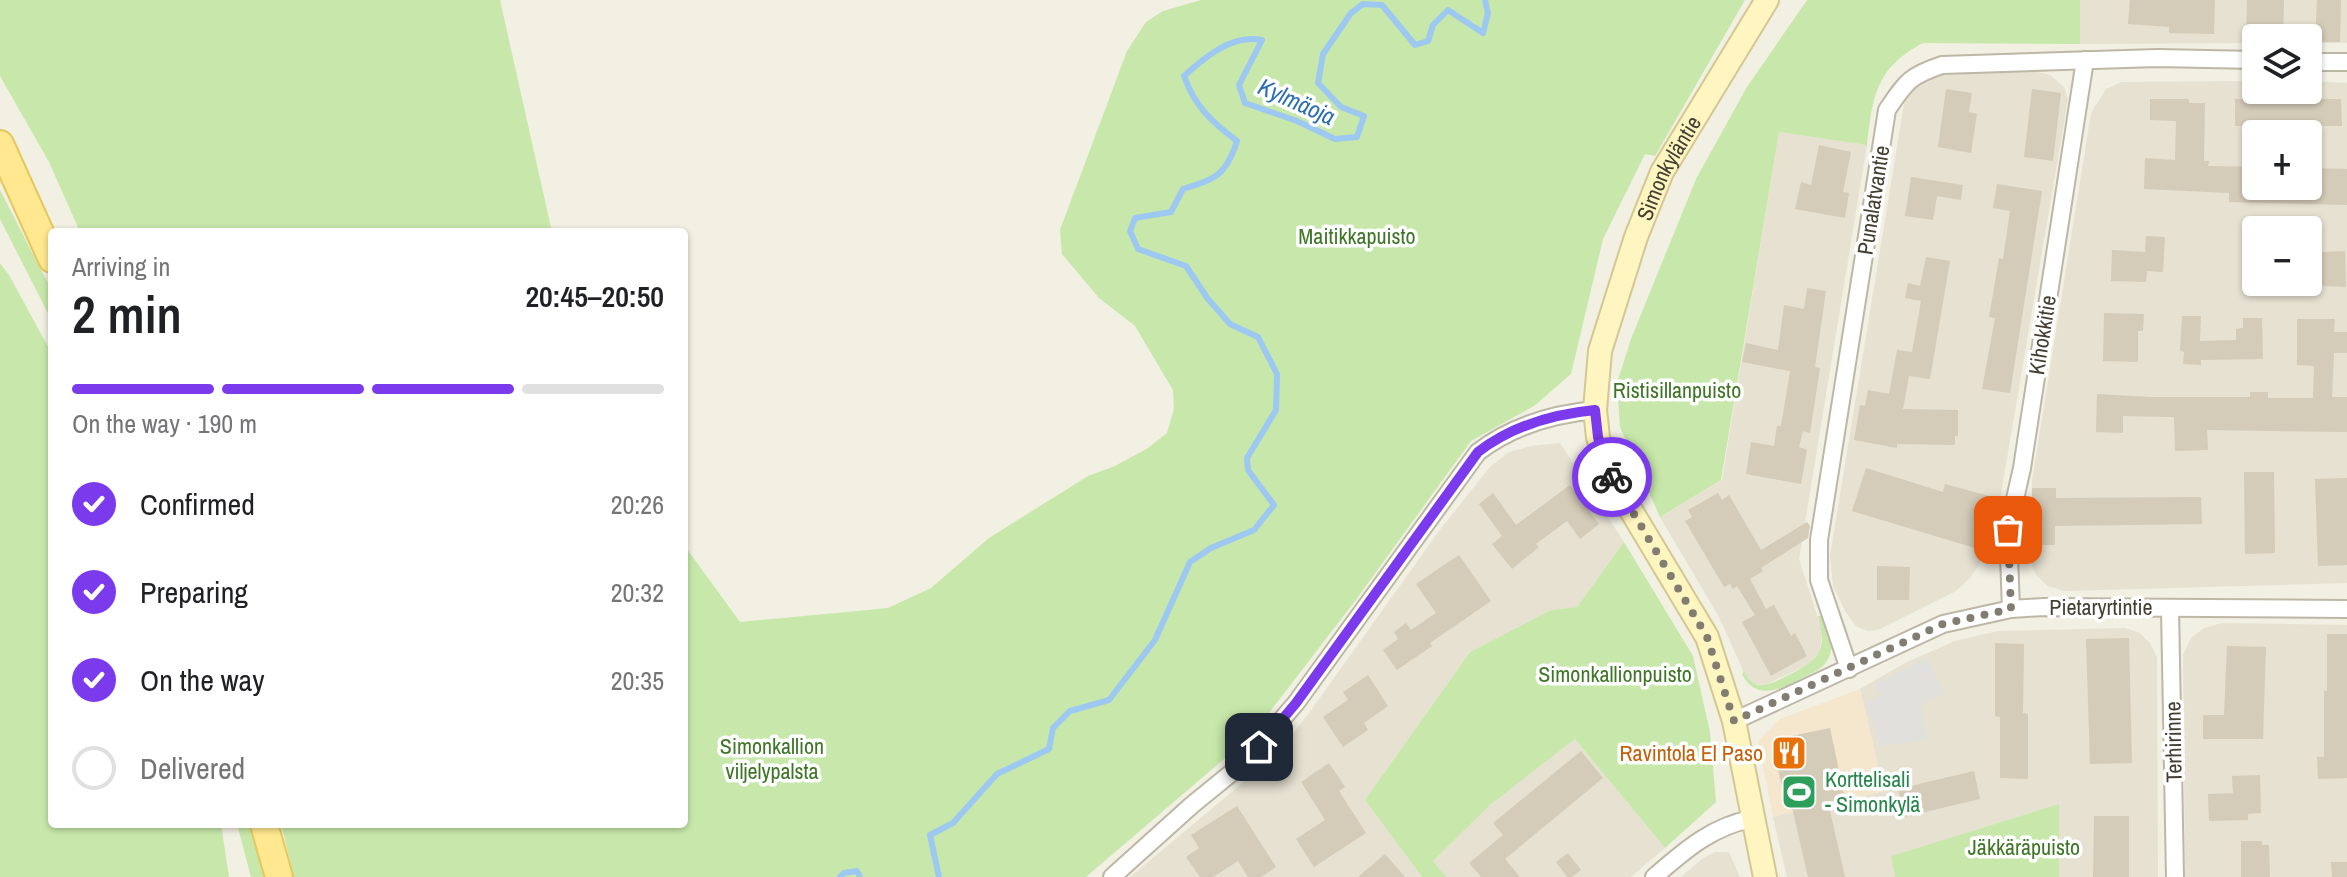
<!DOCTYPE html>
<meta charset="utf-8">
<style>
:root{--surface:#fff;--page:#f2f2f2;--text:#202124;--muted:#757577;--line:#e0e0e0;--accent:#7c3aed}
body{margin:0;font-family:"Archivo Narrow",sans-serif;background:var(--page);color:var(--text);height:100vh;display:flex;flex-direction:column;font-size:30px;white-space:nowrap}
*{box-sizing:border-box;margin:0}
p{font-size:26px;color:var(--muted)}
.icon{flex:none;width:44px;height:44px;fill:none;stroke:currentColor;stroke-width:2;stroke-linecap:round;stroke-linejoin:round}
.map{position:relative;flex:1;overflow:hidden}
.drawer{position:absolute;left:48px;top:228px;width:640px;height:600px;display:flex;flex-direction:column;background:var(--surface);border-radius:8px;box-shadow:0 2px 6px #0004}
.drawer>*{flex:none}
.tools{position:absolute;left:2242px;top:24px;display:grid;gap:16px}
.tools a{display:grid;place-items:center;width:80px;height:80px;border-radius:8px;background:var(--surface);box-shadow:0 2px 6px #0004;font-size:40px}
.pin{position:absolute;display:grid;place-items:center;width:68px;height:68px;color:#fff;margin:-34px;border-radius:16px;box-shadow:0 4px 12px #0006}
.courier{position:absolute;display:grid;place-items:center;width:80px;height:80px;margin:-40px;border:6px solid #7c3aed;border-radius:50%;background:#fff;color:#222;box-shadow:0 2px 10px #0007}
.summary em{font-style:normal;font-weight:600}
.summary div{display:flex;flex-direction:column-reverse}
.summary{display:flex;align-items:center;justify-content:space-between;height:136px;padding:0 24px}
h1{font-size:52px;font-weight:600;line-height:60px}
.bar{display:grid;grid-template-columns:repeat(4,1fr);gap:12px 8px;align-content:center;height:96px;padding:0 24px}
.bar i{height:10px;border-radius:6px;background:var(--line)}
.bar .active{background:var(--accent)}
.bar p{grid-column:span 4}
ol{padding:0 24px;list-style:none}
li{display:flex;align-items:center;gap:24px;height:88px}
li p{margin-inline-start:auto}
li .icon{padding:8px;border-radius:50%;background:var(--accent);color:#fff;stroke-width:4}
li:last-child{color:var(--muted)}
li i{width:44px;height:44px;border:4px solid var(--line);border-radius:50%}
.map>svg:first-child{display:block}
</style>
<div class="map">
<svg width="2347" height="877" viewBox="0 0 2347 877">
<rect width="100%" height="100%" fill="#f2efe3"/>
<g fill="#e6e1d1" fill-rule="evenodd">
<path d="M2080 0H2347V43H2308V38H2256V43L2080 44Z"/>
<path d="M2033 71 2050 75 2064 87 2068 99 1996 523 1979 565 1970 578 1956 591 1878 630 1867 631 1856 626 1845 611 1833 586 1830 556 1904 104 1913 88 1933 75Z"/>
<path d="M2256 81V90H2308V81L2347 83V583L2064 591 2048 586 2036 575 2030 561 2032 481 2091 113 2106 89 2121 82ZM2256 134H2308V186H2256ZM2256 230H2308V282H2256Z"/>
<path d="M1779 132 1867 145 1799 559 1822 630 1820 652 1809 664 1765 685 1755 684 1747 679 1719 617 1660 517 1722 480Z"/>
<path d="M1560 443 1624 542 1577 607 1551 610 1470 652 1365 800 1422 877H1130L1275 756 1309 713 1439 531 1490 467 1509 452 1532 446Z"/>
<path d="M2222 623 2347 625V877H2185L2183 655 2191 638 2204 628Z"/>
<path d="M2125 628 2140 633 2150 643 2157 657 2158 877H2059V804L1891 856 1895 877H1787L1773 817 1884 791 1860 689 1905 663 1955 641 1998 631Z"/>
<path d="M1575 739 1665 848 1631 877H1446L1433 861 1490 805Z"/>
<path d="M1715 852H1729L1740 877H1681L1702 859Z"/>
</g>
<path fill="#f5e7cd" d="M1860 689 1884 791 1773 817 1758 741 1780 719Z"/>
<g fill="#c7e8aa">
<path d="M0 0H500L552 232H80L49 162 0 76Z"/>
<path d="M1201 0H1745L1655 156 1645 154 1603 239 1571 374 1534 406 1471 441 1355 601 1252 735 1086 877H294L281 824H684V545L740 622 888 608 931 588 989 538 1088 476 1115 466 1148 448 1167 433 1174 409 1173 390 1135 326 1099 298 1062 254 1060 230 1127 51 1146 22 1163 11Z"/>
<path d="M1807 0H2080V44L1923 43C1876 68 1873 95 1867 145L1779 132 1721 480 1660 517 1620 427 1617 383 1631 339 1696 179 1747 87Z"/>
<path d="M0 190 52 291V321L0 219Z"/>
<path d="M0 263 9 275 52 354V824H221L229 877H0Z"/>
<path d="M1624 542 1693 656 1710 732 1716 802 1665 848 1575 739 1490 805 1433 861 1446 877H1422L1365 800 1470 652 1551 610 1577 607Z"/>
<path d="M1818 616H1823C1830 628 1835 647 1828 659 1823 669 1812 673 1802 678 1782 689 1756 702 1742 674L1744 671C1748 680 1754 686 1763 685 1775 684 1813 664 1818 654 1825 643 1821 627 1818 616Z"/>
<path d="M2059 804V877H1895L1891 856Z"/>
<path d="M237 824H252L266 877H251Z"/>
</g>
<path fill="#e2e0dc" d="M1927 659 1945 693 1921 705 1927 740 1881 746 1866 704 1881 695 1874 684Z"/>
<g fill="none" stroke-linecap="round" stroke-linejoin="round">
<g stroke="#9dc8f1" stroke-width="6">
<path d="M840 877 844 873 857 871 860 877"/>
<path d="M939 877 930 835 953 823 997 774 1049 749 1053 728 1070 711 1109 700 1155 640 1190 562 1211 548 1254 530 1274 505 1248 470 1247 458 1276 410 1277 374 1258 337 1230 324 1208 299 1186 266 1138 249 1130 231 1135 218 1171 212 1183 189C1216 179 1226 175 1237 141 1212 122 1195 107 1184 76 1205 57 1232 34 1262 40L1239 85 1245 103 1297 121 1335 139 1357 137 1364 116 1341 107 1318 83 1323 54 1351 13 1363 4 1382 5 1415 45 1428 41 1433 25 1448 10 1483 33 1488 13 1485 0"/>
</g>
</g>
<g fill="#d4cbb8">
<path d="M2130 0H2215L2214 34 2169 33V27L2128 24Z"/>
<path d="M2247 0H2284L2283 38H2246Z"/>
<path d="M2317 0H2341L2340 42H2315Z"/>
<path d="M1946 89 1972 93 1969 112 1977 114 1971 153 1938 147Z"/>
<path d="M2032 89 2061 93 2053 161 2024 157Z"/>
<path d="M2150 99H2189V103H2205L2204 161H2209L2208 166 2256 167V186H2308V168L2347 169V205L2229 202V193L2144 189 2145 158 2175 160 2176 121 2150 120Z"/>
<path d="M2235 99H2341L2342 126H2235Z"/>
<path d="M1819 145 1851 152 1843 192 1849 193 1845 218 1795 209 1801 182 1811 185Z"/>
<path d="M1911 177 1963 185 1961 200 1937 196 1933 220 1905 216Z"/>
<path d="M1997 184 2042 191 2010 393 1982 389 1995 318 1989 317 1999 258 2003 259 2010 211 1993 208Z"/>
<path d="M2146 236 2165 237 2163 272 2147 271 2146 282 2111 281 2112 250 2145 252Z"/>
<path d="M2345 251 2346 287 2308 285V263H2322V252Z"/>
<path d="M1926 257 1950 261 1930 379 1909 376 1903 409 1958 410V436H1955V445L1897 444V448L1854 440 1860 405 1865 406 1868 390 1889 394 1897 350 1912 352 1921 301 1905 298 1908 283 1920 286Z"/>
<path d="M1807 288 1826 291 1815 367 1820 368 1810 433 1803 431 1799 447 1807 450 1801 484 1746 474 1751 442 1774 446 1777 426H1781L1790 371 1742 362 1746 343 1778 350 1784 305 1804 309Z"/>
<path d="M2104 313 2144 314 2143 331H2138V362L2103 361Z"/>
<path d="M2182 316H2201L2200 341 2236 340V329L2243 328V318H2262L2263 359 2201 360V365L2183 364 2184 352 2180 351Z"/>
<path d="M2297 319H2335L2334 332H2347V353H2334L2332 397H2347V432L2207 430 2208 450 2175 451 2174 417 2123 416V433L2096 432 2097 394 2150 397H2250V392H2268V398H2313L2314 366 2297 365Z"/>
<path d="M1866 468 1943 492 1945 484 1989 496 1975 548 1852 511Z"/>
<path d="M2244 472H2274L2275 553 2245 554Z"/>
<path d="M2347 478V565L2318 566 2315 479Z"/>
<path d="M1570 485 1599 524 1580 539 1567 521 1536 544 1539 547 1512 569 1492 544 1502 536 1479 504 1493 493 1516 525Z"/>
<path d="M2032 488H2056V498L2201 497 2202 524 2055 526V545H2031Z"/>
<path d="M1718 493 1722 500 1729 495 1761 550 1807 522 1810 526 1808 538 1761 568 1763 571 1750 579 1766 609 1774 605 1791 636 1795 633 1807 656 1771 676 1742 622 1755 615 1737 586 1733 589 1730 584 1724 587 1685 521 1692 517 1688 510Z"/>
<path d="M1459 555 1491 601 1430 643 1432 646 1397 670 1383 650 1398 639 1394 632 1406 623 1411 630 1436 613 1416 584Z"/>
<path d="M1877 566 1910 567 1909 600H1877Z"/>
<path d="M2327 634H2347V778L2318 779 2317 757H2324V691H2327Z"/>
<path d="M2129 638 2132 763 2090 764 2086 639Z"/>
<path d="M1995 643 2024 644 2023 713 2028 714V779L2000 778V717L1995 716Z"/>
<path d="M2227 646 2266 647 2263 739H2203V715H2224Z"/>
<path d="M1368 675 1388 706 1364 723 1368 730 1343 747 1323 717 1348 700 1343 692Z"/>
<path d="M1830 728 1845 799 1828 802 1845 877H1808L1787 786 1782 787 1776 760 1782 758 1777 739Z"/>
<path d="M1581 751 1603 778 1505 859 1520 877H1481L1469 863 1503 835 1493 823Z"/>
<path d="M1329 763 1345 787 1339 791 1366 833 1314 867 1296 839 1325 820 1301 782Z"/>
<path d="M1974 771 1980 799 1904 817 1898 789Z"/>
<path d="M2260 775 2261 813 2248 814V820L2209 821 2208 794 2233 793 2232 776Z"/>
<path d="M1237 806 1276 867 1261 877H1248L1238 861 1213 877H1200L1186 857 1199 848 1191 835Z"/>
<path d="M2094 816H2129V877H2093Z"/>
<path d="M2241 841H2262V845H2269L2270 877H2241Z"/>
<path d="M1568 853 1581 870 1572 877H1567L1556 862Z"/>
<path d="M1385 854 1405 877H1358Z"/>
<path d="M2331 862H2347V877H2332Z"/>
</g>
<g fill="none" stroke-linecap="round" stroke-linejoin="round">
<defs>
<g id="street">
<path d="M2308 62H2347"/>
<path d="M2170 608 2175 877"/>
<path d="M2011 609 2008 530 2022 468 2085 60"/>
<path d="M1849 669 1819 580V540L1887 110C1906 82 1909 76 1942 65L2157 58 2256 60"/>
<path d="M1734 721 1943 624 2011 609 2043 607 2347 609"/>
<path d="M1112 877 1192 805 1246 761 1296 703 1478 452C1512 426 1552 414 1595 410"/>
<path d="M1654 877C1684 851 1712 826 1752 819"/>
</g>
<g id="secondary">
<path id="s1" d="M1765 877 1734 721 1707 637 1617 487 1605 461 1598 437 1595 410 1600 351 1636 237 1662 172 1767 0"/>
</g>
<g id="primary">
<path d="M0 144 52 259"/>
<path d="M264 824 279 877"/>
</g>
</defs>
<use href="#street" stroke="#bdb7a6" stroke-width="20"/>
<use href="#secondary" stroke="#d3c792" stroke-width="26"/>
<use href="#primary" stroke="#e5c75e" stroke-width="30"/>
<use href="#street" stroke="#fff" stroke-width="16"/>
<use href="#secondary" stroke="#fff5c0" stroke-width="22"/>
<use href="#primary" stroke="#ffe88f" stroke-width="26"/>
</g>
<g fill="none" stroke-linecap="round" stroke-linejoin="round">
<path stroke="#817d71" stroke-width="8" stroke-dasharray="0 14.4" d="M1612 477 1707 637 1734 721 1943 624 2011 609 2008 530"/>
<path stroke="#7c3aed" stroke-width="10" d="M1259 747 1296 703 1478 452C1512 426 1553 414 1595 410L1598 437 1612 477"/>
</g>
<defs>
<symbol id="restaurant-square" viewBox="-11 -11 22 22"><rect x="-9" y="-9" width="18" height="18" rx="4" fill="#e8710a" stroke="#fff"/><path d="M-5-6h1v4h1v-4h1v4h1v-4h1v5L-1.5 .5V6h-2V.5L-5-1ZM5-6V6H3V1.5H1.5Q1.5-4 5-6Z" fill="#fff"/></symbol>
<symbol id="stadium-square" viewBox="-11 -11 22 22"><rect x="-9" y="-9" width="18" height="18" rx="4" fill="#2e9e5b" stroke="#fff"/><path d="M0-5a6.5 5 0 1 0 0 10a6.5 5 0 1 0 0-10ZM-3.5-1.8h7v3.6h-7Z" fill="#fff"/></symbol>
</defs>
<g fill-rule="evenodd">
<use href="#restaurant-square" x="1769" y="733" width="40" height="40"/>
<use href="#stadium-square" x="1779" y="772" width="40" height="40"/>
</g>
<g text-anchor="middle" dominant-baseline="central" stroke-width="7" stroke-linejoin="round" paint-order="stroke">
<g font-size="22" fill="#443f33" stroke="#fff">
<text stroke="none"><textPath href="#s1" startOffset="758">Simonkyläntie</textPath></text>
<text transform="translate(1873 200) rotate(-81)">Punalatvantie</text>
<text transform="translate(2042 335) rotate(-81)">Kihokkitie</text>
<text x="2101" y="607">Pietaryrtintie</text>
<text transform="translate(2173 742) rotate(-91)">Terhirinne</text>
</g>
<g font-size="22" fill="#3e7626" stroke="#fff">
<text x="1357" y="236">Maitikkapuisto</text>
<text x="1677" y="390">Ristisillanpuisto</text>
<text x="1615" y="674">Simonkallionpuisto</text>
<text x="772" y="746">Simonkallion<tspan x="772" dy="25">viljelypalsta</tspan></text>
<text x="2024" y="847">Jäkkäräpuisto</text>
</g>
<g font-size="22" fill="#c56008" stroke="#fff" text-anchor="end">
<text x="1763" y="753">Ravintola El Paso</text>
</g>
<g font-size="22" fill="#27864d" stroke="#fff" text-anchor="start">
<text x="1825" y="779">Korttelisali<tspan x="1825" dy="25">- Simonkylä</tspan></text>
</g>
<g font-size="24" font-style="italic" fill="#2b6eb1" stroke="#fff">
<text transform="translate(1297 101) rotate(24)">Kylmäoja</text>
</g>
</g>
</svg>
<div class="tools">
<a><svg class="icon" aria-label="layers" viewBox="0 0 24 24"><path d="M12 4l9 5-9 5-9-5zM3 14l9 5 9-5"/></svg></a>
<a>+</a>
<a>−</a>
</div>
<div class="pin" style="left:2008px;top:530px;background:#ea580c"><svg class="icon" aria-label="bag" viewBox="0 0 24 24"><path d="M5 8h14l-1 12H6zM9 8a3 3 0 0 1 6 0"/></svg></div>
<div class="pin" style="left:1259px;top:747px;background:#1f2937"><svg class="icon" aria-label="home" viewBox="0 0 24 24"><path d="M3 11l9-7 9 7M6 9v11h12V9"/></svg></div>
<div class="courier" style="left:1612px;top:477px"><svg class="icon" aria-label="bike" viewBox="0 0 24 24"><circle cx="6" cy="16" r="4"/><circle cx="18" cy="16" r="4"/><path d="M6 16l4-8h5l3 8M10 8l3 8H6M13 5h3"/></svg></div>
<section class="drawer">
<div class="summary"><div><h1>2 min</h1><p>Arriving in</p></div><em>20:45–20:50</em></div>
<div class="bar"><i class="active"></i><i class="active"></i><i class="active"></i><i></i><p>On the way · 190 m</p></div>
<ol>
<li><svg class="icon" aria-label="check" viewBox="0 0 24 24"><path d="M5 12l5 5 9-10"/></svg>Confirmed<p>20:26</p></li>
<li><svg class="icon" aria-label="check" viewBox="0 0 24 24"><path d="M5 12l5 5 9-10"/></svg>Preparing<p>20:32</p></li>
<li><svg class="icon" aria-label="check" viewBox="0 0 24 24"><path d="M5 12l5 5 9-10"/></svg>On the way<p>20:35</p></li>
<li><i></i>Delivered</li>
</ol>
</section>
</div>
